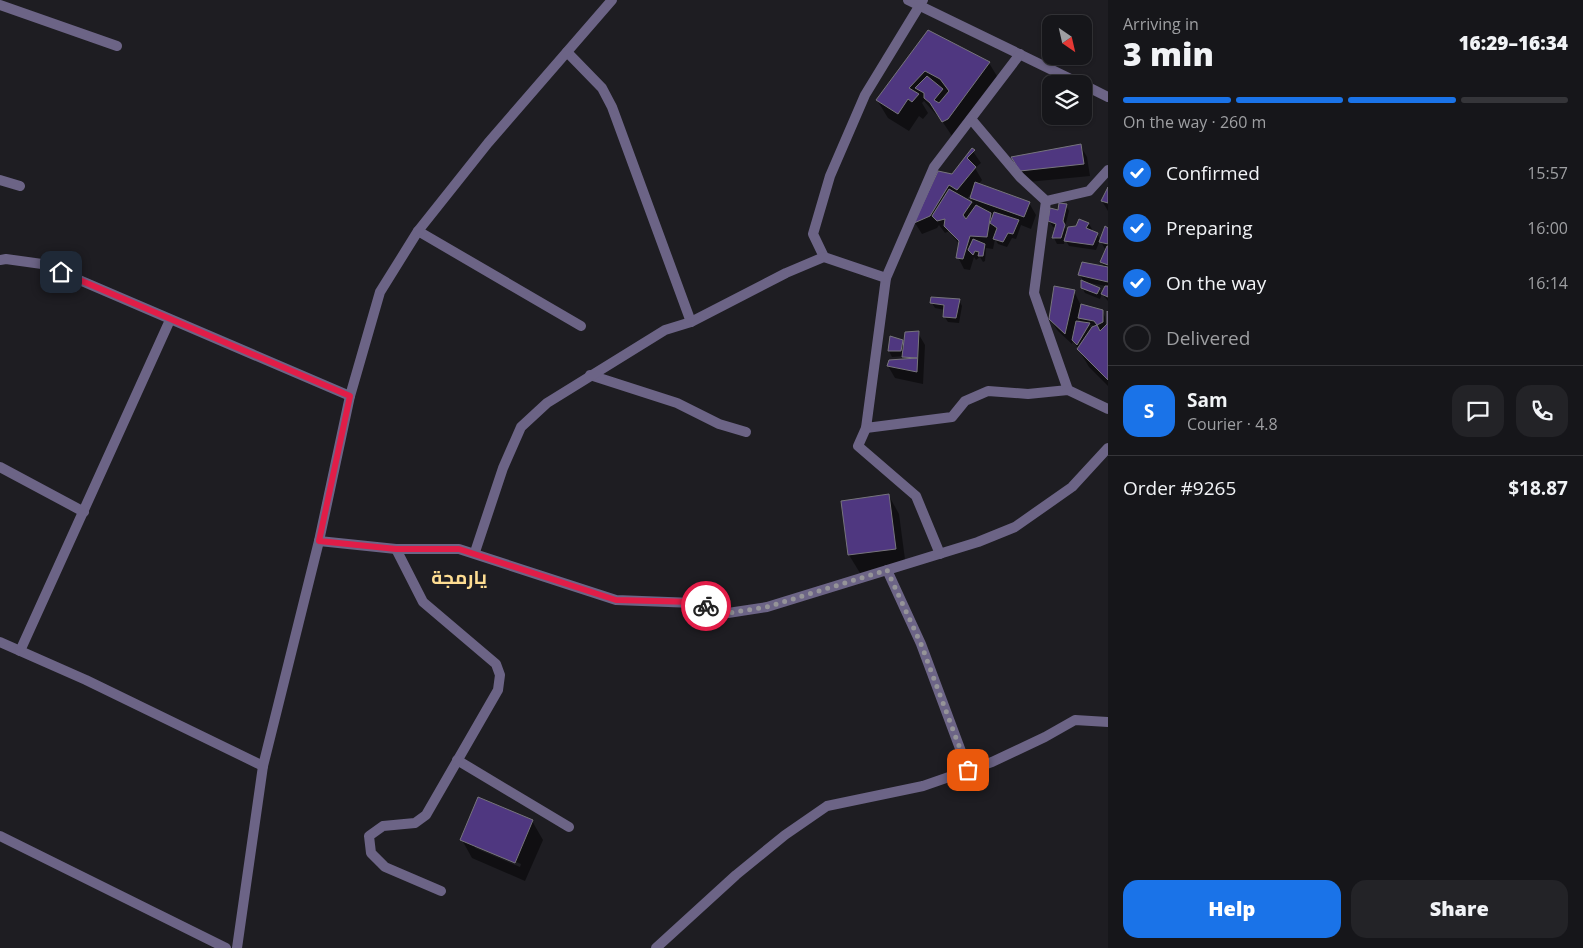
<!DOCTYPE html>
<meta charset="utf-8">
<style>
:root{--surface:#16161a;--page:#232327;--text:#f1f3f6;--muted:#9e9fa2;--line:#353539;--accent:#1a73e8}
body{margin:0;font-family:"Open Sans",Cairo,sans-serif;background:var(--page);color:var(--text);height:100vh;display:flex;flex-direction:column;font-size:19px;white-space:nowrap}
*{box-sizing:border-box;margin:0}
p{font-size:16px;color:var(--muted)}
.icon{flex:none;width:28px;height:28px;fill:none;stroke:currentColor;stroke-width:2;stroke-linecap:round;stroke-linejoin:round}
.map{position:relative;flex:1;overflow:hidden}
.sheet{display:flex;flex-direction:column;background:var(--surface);width:475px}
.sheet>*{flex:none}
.needle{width:32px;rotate:146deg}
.tools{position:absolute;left:1042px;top:15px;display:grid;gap:10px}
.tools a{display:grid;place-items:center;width:50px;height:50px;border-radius:10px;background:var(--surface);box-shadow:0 1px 4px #0004,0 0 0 1px var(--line);font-size:25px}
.pin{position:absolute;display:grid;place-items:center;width:42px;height:42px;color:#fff;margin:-21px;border-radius:10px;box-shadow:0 2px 8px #0006}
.courier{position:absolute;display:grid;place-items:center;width:50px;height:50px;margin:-25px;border:4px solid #e11d48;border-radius:50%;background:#fff;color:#222;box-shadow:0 1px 6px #0007}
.summary em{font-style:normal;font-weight:800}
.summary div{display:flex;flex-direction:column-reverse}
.summary{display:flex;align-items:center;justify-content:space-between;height:85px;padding:0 15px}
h1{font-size:32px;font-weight:800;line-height:38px}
.bar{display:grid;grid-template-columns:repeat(4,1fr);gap:8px 5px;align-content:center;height:60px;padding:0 15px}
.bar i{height:6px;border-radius:4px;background:var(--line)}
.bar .current{background:var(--accent)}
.bar p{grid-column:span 4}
.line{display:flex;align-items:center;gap:12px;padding:0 15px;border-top:1px solid var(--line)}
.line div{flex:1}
.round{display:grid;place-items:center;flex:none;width:52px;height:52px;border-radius:15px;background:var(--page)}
ol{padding:0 15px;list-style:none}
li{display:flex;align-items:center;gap:15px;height:55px}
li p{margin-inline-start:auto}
li .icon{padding:5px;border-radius:50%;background:var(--accent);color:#fff;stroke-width:4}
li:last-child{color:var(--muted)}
li i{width:28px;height:28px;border:2px solid var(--line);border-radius:50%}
.action{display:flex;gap:10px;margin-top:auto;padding:10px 15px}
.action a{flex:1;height:58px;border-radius:15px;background:var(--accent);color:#fff;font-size:20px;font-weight:800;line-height:58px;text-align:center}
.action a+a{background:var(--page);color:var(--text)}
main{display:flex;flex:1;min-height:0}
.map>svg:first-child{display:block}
</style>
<main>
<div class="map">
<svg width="1108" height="948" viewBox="0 0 1108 948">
<rect width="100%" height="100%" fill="#1e1d22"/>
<g fill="#0007" fill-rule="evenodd">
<path d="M929 31 989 63 1000 81 954 139 942 121 924 101 922 103 928 113 923 119 919 116 909 131 888 118 877 100Z"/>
<path d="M1080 145 1087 157 1090 176 1028 182 1019 169Z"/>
<path d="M972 150 981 163 975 168 982 180 978 185 1029 203 1036 215 1031 229 1021 225 1016 239 1012 238 1007 247 998 244 995 239 993 249 986 248 985 261 983 262 980 257 976 260 974 257 970 270 964 269 958 257 960 245 949 231 945 233 939 225 937 228 922 234 915 223 938 172 952 175ZM973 191 971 198 974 204 966 200Z"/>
<path d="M1108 190V211L1102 201Z"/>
<path d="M1066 205 1069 211 1065 227 1068 233 1077 227 1080 221 1089 224 1092 229 1090 231 1097 234 1101 241 1106 228 1108 229V301L1102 294 1106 286 1084 282 1080 275 1105 268 1101 262 1106 251 1100 240 1096 250 1069 246 1065 239 1064 244H1057L1054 238 1056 228 1053 227 1049 221Z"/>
<path d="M1082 287 1099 289 1102 294 1100 299 1085 293Z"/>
<path d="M1074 291 1081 306 1102 311 1105 317 1106 328 1108 325V386L1089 367 1073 340 1072 344 1058 331 1050 319ZM1078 317 1082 323H1077ZM1089 325 1098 326 1091 328Z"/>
<path d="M959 300 962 306 959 323 948 322 944 316 945 310 935 308 932 303Z"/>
<path d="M918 333 925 345 923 384 895 378 888 366 890 361 906 360 904 356 892 357 889 351 891 337 902 341 905 346Z"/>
<path d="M889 496 899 514 906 567 860 573 849 555 843 502Z"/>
<path d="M532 821 543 840 525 881 472 858 462 840ZM475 845 521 864 520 867 475 848Z"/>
</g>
<g fill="#4f3780" stroke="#77757c">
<path d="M928 30 990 62 948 119 942 122 930 103 924 98V93L915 88 927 76 943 89 934 100 939 103 949 91 940 79 925 71 909 88 919 94 912 102 908 99 898 114 876 100Z"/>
<path d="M1081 144 1084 164 1020 171 1011 157Z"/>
<path d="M972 148 975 150 967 158 976 167 957 190 949 185 930 216 914 223 938 171 952 174Z"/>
<path d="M975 182 1030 202 1024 217 970 198Z"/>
<path d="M1108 187V203L1101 201Z"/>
<path d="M949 189 972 202 963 215 966 219 976 205 991 213 987 237 970 236 963 259 956 258 959 241 944 226 945 219 937 221 932 216Z"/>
<path d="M1059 203 1067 204 1063 221 1065 225 1061 238H1052L1056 224 1048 221 1050 208 1058 210Z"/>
<path d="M994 212 1019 220 1013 234 1008 233 1003 242 993 239 997 228 990 223Z"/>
<path d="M1079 219 1089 223 1086 228 1098 233 1093 245 1064 241 1068 227 1076 226Z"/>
<path d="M1105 226 1108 228V244L1099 242Z"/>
<path d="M973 239 985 244 983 256H978L979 252 975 251 973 255 968 250Z"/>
<path d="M1107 246H1108V265L1100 262Z"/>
<path d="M1082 262 1108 267V282L1078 275Z"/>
<path d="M1081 280 1100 288 1097 294 1081 288Z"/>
<path d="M1054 286 1075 290 1065 334 1049 319Z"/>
<path d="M1105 286H1108V297L1101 294Z"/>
<path d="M931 297 960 299 956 318 943 317 944 305 930 303Z"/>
<path d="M1081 304 1103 310V322L1097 325 1094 321 1078 318Z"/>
<path d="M1107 311 1108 312V380L1077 349 1092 327 1097 325 1100 331 1107 324Z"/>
<path d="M1076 321 1090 323 1077 345 1072 340Z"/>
<path d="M919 331 917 372 887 366 889 360 917 358 902 357 905 332Z"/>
<path d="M890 336 903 340 901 351H888Z"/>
<path d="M889 494 896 549 848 555 841 501Z"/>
<path d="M478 797 533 820 515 863 460 840Z"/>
</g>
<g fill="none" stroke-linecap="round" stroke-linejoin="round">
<g stroke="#6c6486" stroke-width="10">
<path d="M908 0 1081 84"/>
<path d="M0 5 117 46"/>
<path d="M567 52 602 88 612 107 691 322"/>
<path d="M1020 54 934 167 886 278 866 428 952 417 965 401 988 391 1028 394 1068 390 1108 409"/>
<path d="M1084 85 1108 97"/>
<path d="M971 119 1020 177 1046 201 1089 191 1108 170"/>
<path d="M0 180 20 186"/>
<path d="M1046 201 1034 293 1068 390"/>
<path d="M418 231 581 326"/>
<path d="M824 257 813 234 830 176 865 95 923 0"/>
<path d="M0 260 6 259 42 264 350 396"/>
<path d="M590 375 677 403 719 424 746 432"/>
<path d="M866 428 858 446 916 496 940 554"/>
<path d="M0 467 84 512"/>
<path d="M319 541 396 549H459L616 600 694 603 728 613 767 607 978 542 1015 527 1072 487 1108 448"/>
<path d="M396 549 423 602 496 664 500 675 498 690 426 815 415 823 383 826 369 836 371 853 385 867 441 891"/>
<path d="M475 552 503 468 521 427 547 403 665 330 691 322 786 273 824 257 886 278"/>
<path d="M887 570 921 644 968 770"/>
<path d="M0 642 86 680 263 766"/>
<path d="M20 651 170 320"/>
<path d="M457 760 569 827"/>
<path d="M0 836 226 948"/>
<path d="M237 948 263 766 319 541 350 396 380 292 418 231 488 143 612 0"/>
<path d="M656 948 736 875 785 835 827 806 923 786 992 762 1045 737 1075 720 1108 722"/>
</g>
</g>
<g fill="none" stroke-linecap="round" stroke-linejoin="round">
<path stroke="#959498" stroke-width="5" stroke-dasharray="0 9" d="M706 606 728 613 767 607 887 570 921 644 968 770"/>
<path stroke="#e11d48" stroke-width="6" d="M61 272 350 396 319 541 396 549H459L616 600 694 602 706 606"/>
</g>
<g text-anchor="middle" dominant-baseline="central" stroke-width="4" stroke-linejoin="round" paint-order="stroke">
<g font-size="19" font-weight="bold" fill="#fedd92" stroke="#1e1d22">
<text x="459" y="577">يارمجة</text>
</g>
</g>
</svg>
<div class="tools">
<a><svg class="needle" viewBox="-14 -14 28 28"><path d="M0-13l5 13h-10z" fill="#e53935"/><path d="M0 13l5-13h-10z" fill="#9e9fa2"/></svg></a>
<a><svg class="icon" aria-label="layers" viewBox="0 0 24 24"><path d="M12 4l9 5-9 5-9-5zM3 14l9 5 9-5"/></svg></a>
</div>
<div class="pin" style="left:968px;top:770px;background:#ea580c"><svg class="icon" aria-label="bag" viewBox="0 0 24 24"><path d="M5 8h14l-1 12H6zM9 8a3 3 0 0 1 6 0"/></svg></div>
<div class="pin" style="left:61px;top:272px;background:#1f2937"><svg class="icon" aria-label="home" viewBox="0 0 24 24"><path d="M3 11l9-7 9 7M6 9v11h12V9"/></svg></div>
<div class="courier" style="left:706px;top:606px"><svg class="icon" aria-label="bike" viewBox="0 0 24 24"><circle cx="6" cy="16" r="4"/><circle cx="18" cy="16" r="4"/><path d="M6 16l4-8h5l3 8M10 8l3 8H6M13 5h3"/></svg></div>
</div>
<section class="sheet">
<div class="summary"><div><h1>3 min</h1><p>Arriving in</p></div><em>16:29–16:34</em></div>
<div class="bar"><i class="current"></i><i class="current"></i><i class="current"></i><i></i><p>On the way · 260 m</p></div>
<ol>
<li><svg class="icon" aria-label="check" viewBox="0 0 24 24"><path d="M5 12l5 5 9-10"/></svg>Confirmed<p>15:57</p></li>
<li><svg class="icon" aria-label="check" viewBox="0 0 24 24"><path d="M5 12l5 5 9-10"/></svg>Preparing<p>16:00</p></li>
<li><svg class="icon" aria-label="check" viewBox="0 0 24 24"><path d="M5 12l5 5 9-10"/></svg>On the way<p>16:14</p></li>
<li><i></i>Delivered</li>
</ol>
<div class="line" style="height:90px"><b class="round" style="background:var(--accent);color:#fff">S</b><div><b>Sam</b><p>Courier · 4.8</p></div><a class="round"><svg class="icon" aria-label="chat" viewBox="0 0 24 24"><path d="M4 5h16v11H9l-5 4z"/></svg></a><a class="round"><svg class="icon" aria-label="phone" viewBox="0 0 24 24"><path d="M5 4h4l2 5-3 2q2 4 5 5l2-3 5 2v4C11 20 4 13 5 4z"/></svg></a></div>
<div class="line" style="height:65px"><div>Order #9265</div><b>$18.87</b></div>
<div class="action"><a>Help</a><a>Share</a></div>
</section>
</main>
